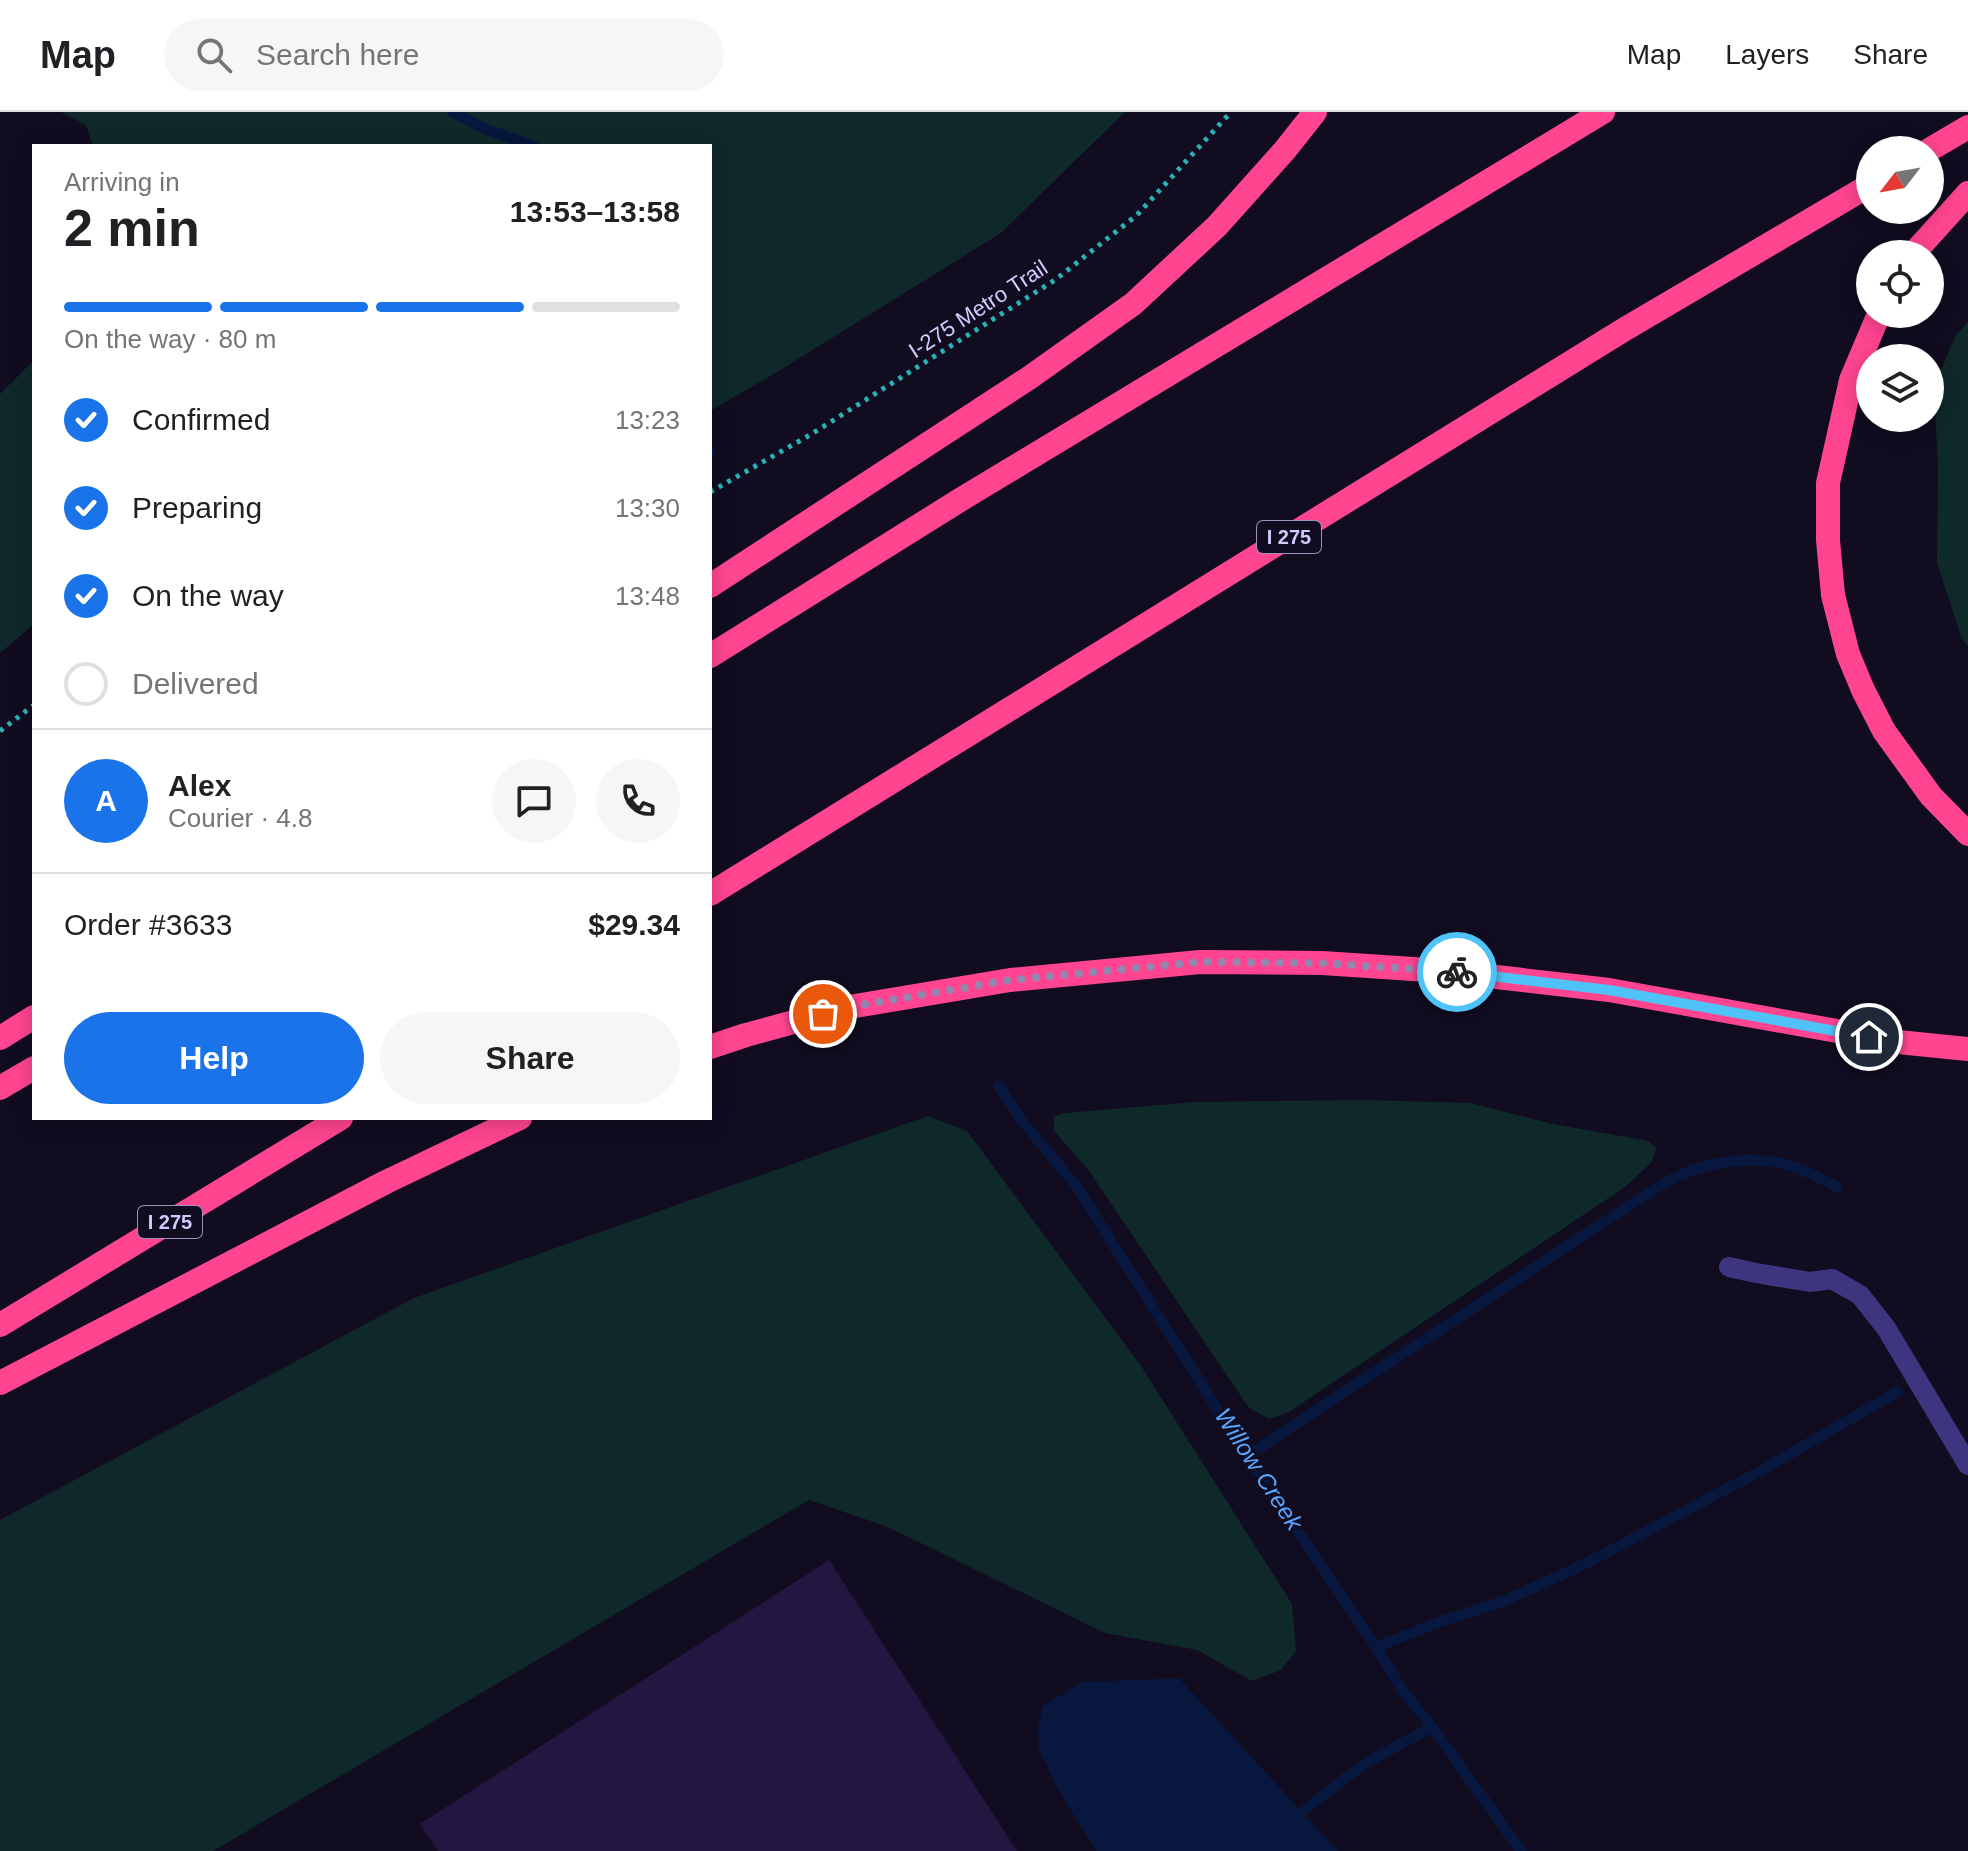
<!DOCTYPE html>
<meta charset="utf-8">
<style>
:root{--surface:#fff;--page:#f6f6f6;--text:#202124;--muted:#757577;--line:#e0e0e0;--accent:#1a73e8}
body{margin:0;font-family:Arial,sans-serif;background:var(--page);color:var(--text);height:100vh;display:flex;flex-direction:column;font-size:30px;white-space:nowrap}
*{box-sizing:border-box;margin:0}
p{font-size:26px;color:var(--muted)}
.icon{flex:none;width:44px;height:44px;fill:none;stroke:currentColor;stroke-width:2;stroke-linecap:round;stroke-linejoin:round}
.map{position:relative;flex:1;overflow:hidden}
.drawer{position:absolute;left:32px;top:32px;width:680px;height:976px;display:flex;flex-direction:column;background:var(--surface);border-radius:0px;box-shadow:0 4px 20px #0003}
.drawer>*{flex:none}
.needle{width:52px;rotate:239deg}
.buttons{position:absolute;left:1856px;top:24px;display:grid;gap:16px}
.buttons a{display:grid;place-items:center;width:88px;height:88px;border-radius:50%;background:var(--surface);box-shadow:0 4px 20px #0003;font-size:40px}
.pin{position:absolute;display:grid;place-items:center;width:68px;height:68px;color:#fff;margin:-34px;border:4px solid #fff;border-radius:50%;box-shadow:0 2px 8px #0007}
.courier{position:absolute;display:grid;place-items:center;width:80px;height:80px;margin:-40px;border:6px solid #4fc3f7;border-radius:50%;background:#fff;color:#222;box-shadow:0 2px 10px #0007}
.summary em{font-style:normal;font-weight:600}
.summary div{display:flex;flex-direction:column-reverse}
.summary{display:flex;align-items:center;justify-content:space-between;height:136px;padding:0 32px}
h1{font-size:52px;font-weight:600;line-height:60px}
.bar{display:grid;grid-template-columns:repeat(4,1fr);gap:12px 8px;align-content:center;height:96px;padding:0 32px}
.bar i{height:10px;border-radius:6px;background:var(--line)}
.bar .current{background:var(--accent)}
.bar p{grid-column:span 4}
.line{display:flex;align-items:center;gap:20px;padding:0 32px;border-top:2px solid var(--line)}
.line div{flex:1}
.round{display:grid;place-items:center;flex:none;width:84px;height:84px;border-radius:42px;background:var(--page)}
ol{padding:0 32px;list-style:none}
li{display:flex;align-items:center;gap:24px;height:88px}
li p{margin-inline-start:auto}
li .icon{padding:8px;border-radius:50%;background:var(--accent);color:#fff;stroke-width:4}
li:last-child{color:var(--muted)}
li i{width:44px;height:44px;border:4px solid var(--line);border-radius:50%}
.primary-button{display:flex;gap:16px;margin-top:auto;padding:16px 32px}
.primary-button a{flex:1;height:92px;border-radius:48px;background:var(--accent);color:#fff;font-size:32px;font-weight:600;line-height:92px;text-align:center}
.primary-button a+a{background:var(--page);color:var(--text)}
header{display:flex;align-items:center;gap:48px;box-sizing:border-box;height:112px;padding:0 40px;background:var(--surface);border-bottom:2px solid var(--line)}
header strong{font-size:38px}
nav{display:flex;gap:44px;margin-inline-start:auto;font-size:28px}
.search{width:560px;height:72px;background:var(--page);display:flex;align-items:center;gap:20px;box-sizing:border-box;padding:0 28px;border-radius:44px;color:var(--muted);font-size:30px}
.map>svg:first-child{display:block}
</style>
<header>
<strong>Map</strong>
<div class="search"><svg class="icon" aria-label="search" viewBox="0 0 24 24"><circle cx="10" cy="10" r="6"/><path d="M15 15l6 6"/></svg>Search here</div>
<nav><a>Map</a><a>Layers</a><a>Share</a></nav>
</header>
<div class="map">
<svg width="1968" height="1739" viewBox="0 0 1968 1739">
<rect width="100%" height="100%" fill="#110c20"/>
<g fill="#0f292a">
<path d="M61 0H1125L1001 121 782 257 710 299V34H93L86 13Z"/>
<path d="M1968 210V535L1961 524 1937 451 1938 357 1934 274 1956 223Z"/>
<path d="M34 248V512L0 541V282Z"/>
<path d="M1363 988 1470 991 1553 1012 1649 1029 1656 1036 1652 1050 1625 1075 1289 1300 1269 1307 1249 1296 1087 1056 1054 1019V1004L1066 1001 1194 990Z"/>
<path d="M928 1004 967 1019 1141 1254 1292 1492 1296 1539 1281 1558 1252 1569 1197 1538 1105 1521 888 1415 809 1388 213 1739H0V1408L414 1186Z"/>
</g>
<path fill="#07173d" d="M1179 1566 1338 1739H1096L1057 1676 1039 1637 1038 1615 1043 1594 1082 1570Z"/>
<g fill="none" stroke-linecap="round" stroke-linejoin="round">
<g stroke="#07173d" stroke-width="11">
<path d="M453 0 485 17 534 34"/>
<path d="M710 339V340"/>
<path d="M999 974 1022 1009 1077 1075 1247 1344 1376 1535 1403 1579 1432 1615 1521 1739"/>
<path d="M1247 1344 1664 1071C1700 1051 1744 1043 1785 1052 1803 1057 1820 1066 1837 1075"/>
<path d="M1376 1535 1442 1509 1504 1489 1587 1451 1764 1357 1897 1280"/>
<path d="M1302 1700 1364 1652 1432 1615"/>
</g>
</g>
<path fill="#231741" d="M829 1448 1017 1739H438L420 1712Z"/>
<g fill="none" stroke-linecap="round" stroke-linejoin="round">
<g stroke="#29b2b4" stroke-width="5" stroke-dasharray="4 6" stroke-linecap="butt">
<path d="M710 380 810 323 1055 168 1137 103 1231 0"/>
<path d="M0 619 34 593"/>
</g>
<path stroke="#3e3580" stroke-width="20" d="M1729 1155 1756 1161 1810 1170 1832 1167 1860 1183 1886 1216 1968 1353"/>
<g stroke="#ff4590" stroke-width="24">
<path d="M1929 38 1968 15"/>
<path d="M1913 142 1968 81"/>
<path d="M1879 202 1851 268 1828 371V428L1833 483 1848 542 1863 578 1884 619 1931 684 1968 722"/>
<path d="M710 474 1029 266 1133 192 1217 114 1285 38 1315 0"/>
<path d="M710 544 960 388 1603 0"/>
<path d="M710 782 1625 217 1870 73"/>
<path d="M0 926 34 905"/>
<path d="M710 935 746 923 849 895 1010 868 1200 850 1322 851 1444 859 1609 878 1898 930 1968 937"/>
<path d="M0 976 34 956"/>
<path d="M0 1213 341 1006"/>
<path d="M0 1271 386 1070 520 1006"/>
</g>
</g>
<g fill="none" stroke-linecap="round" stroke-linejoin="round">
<path stroke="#9088b1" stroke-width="8" stroke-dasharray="0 14.4" d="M823 902 849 895 1010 868 1200 850 1322 851 1457 860"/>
<path stroke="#4fc3f7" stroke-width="10" d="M1457 860 1609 878 1869 925"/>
</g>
<g text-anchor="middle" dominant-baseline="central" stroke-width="6" stroke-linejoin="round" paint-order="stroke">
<g fill="#110c20" stroke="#9a91bc" stroke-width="2">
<rect x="1257" y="409" width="64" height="32" rx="6"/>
<rect x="138" y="1094" width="64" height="32" rx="6"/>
</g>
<g font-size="20" font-weight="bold" fill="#d4caff">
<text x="1289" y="425">I 275</text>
<text x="170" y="1110">I 275</text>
</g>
<g font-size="22" fill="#d4caff" stroke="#110c20">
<text transform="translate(978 197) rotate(-33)">I-275 Metro Trail</text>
</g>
<g font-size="24" font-style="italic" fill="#58a5ff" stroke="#110c20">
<text transform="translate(1259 1357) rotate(57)">Willow Creek</text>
</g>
</g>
</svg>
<div class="buttons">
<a><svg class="needle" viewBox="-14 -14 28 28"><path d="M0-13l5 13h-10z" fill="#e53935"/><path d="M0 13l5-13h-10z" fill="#757577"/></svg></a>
<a><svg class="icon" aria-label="locate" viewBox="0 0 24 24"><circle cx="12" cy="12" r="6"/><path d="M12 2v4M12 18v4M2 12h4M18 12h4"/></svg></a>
<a><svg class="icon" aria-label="layers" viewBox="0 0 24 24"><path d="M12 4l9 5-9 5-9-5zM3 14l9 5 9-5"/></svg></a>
</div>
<div class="pin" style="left:823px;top:902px;background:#ea580c"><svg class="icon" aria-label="bag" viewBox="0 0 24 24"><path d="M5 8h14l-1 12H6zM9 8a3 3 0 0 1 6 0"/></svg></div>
<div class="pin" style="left:1869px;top:925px;background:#1f2937"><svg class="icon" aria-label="home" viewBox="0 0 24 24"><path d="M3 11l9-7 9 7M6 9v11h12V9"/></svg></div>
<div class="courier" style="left:1457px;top:860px"><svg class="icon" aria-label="bike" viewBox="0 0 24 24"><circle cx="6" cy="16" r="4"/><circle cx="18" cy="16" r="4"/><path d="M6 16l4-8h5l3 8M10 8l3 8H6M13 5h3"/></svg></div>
<section class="drawer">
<div class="summary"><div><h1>2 min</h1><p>Arriving in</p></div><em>13:53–13:58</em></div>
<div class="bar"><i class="current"></i><i class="current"></i><i class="current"></i><i></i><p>On the way · 80 m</p></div>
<ol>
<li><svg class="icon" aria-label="check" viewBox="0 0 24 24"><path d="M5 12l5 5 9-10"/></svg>Confirmed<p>13:23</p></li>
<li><svg class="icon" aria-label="check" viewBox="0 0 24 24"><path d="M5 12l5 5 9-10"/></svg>Preparing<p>13:30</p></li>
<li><svg class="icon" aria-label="check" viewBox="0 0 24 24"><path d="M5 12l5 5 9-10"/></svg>On the way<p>13:48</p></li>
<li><i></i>Delivered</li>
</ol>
<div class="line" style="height:144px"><b class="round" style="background:var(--accent);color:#fff">A</b><div><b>Alex</b><p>Courier · 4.8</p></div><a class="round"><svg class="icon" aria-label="chat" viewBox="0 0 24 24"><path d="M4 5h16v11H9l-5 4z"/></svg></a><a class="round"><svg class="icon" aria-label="phone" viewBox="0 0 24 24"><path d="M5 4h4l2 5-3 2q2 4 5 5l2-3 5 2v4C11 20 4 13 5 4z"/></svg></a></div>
<div class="line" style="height:104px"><div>Order #3633</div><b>$29.34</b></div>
<div class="primary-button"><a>Help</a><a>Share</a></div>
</section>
</div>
